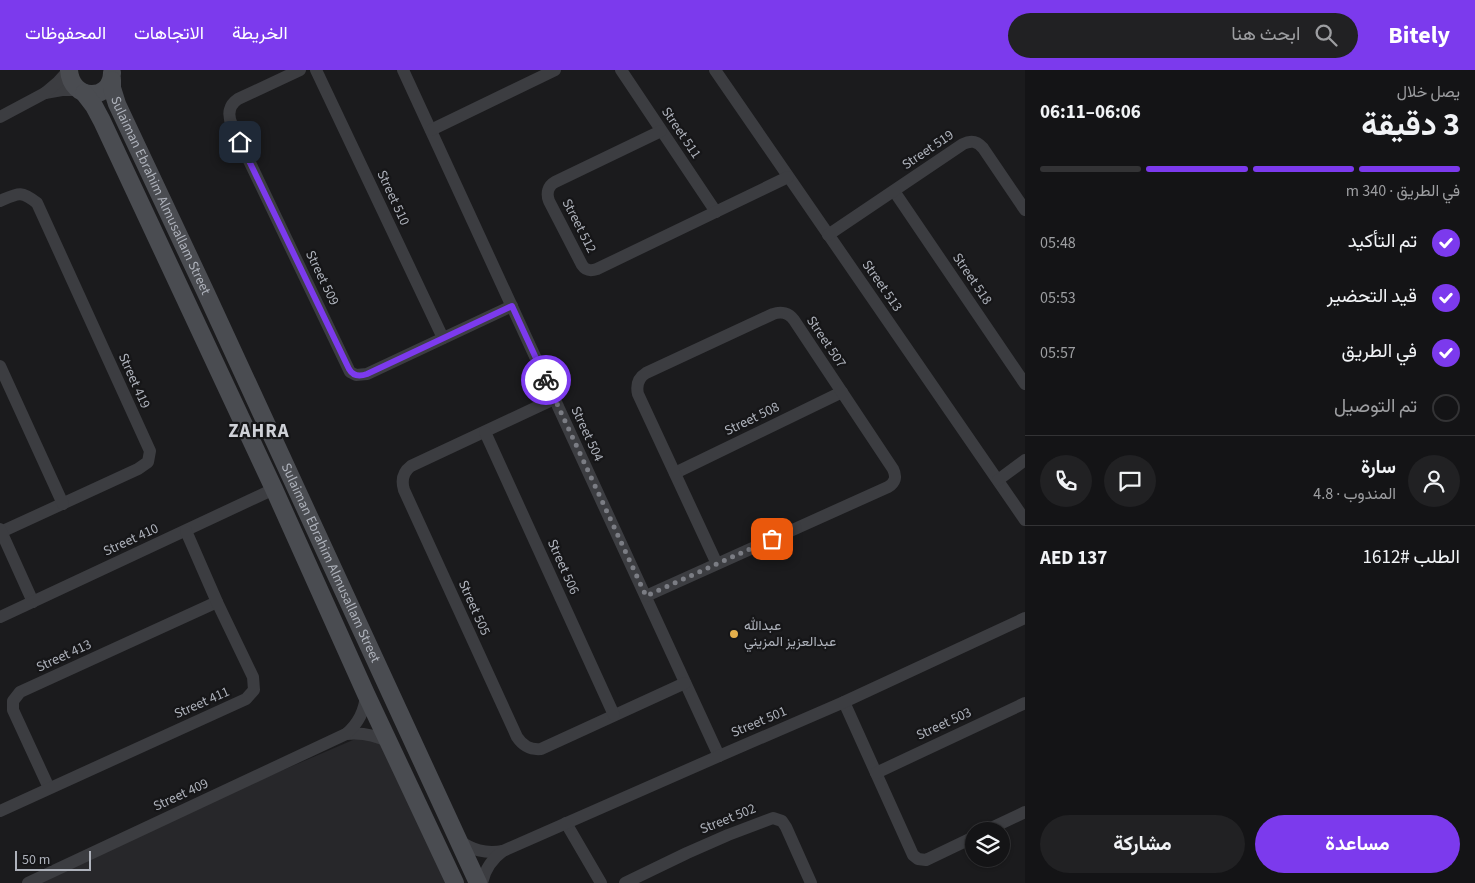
<!DOCTYPE html>
<html lang="ar">
<meta charset="utf-8">
<style>
:root{--surface:#141416;--page:#212123;--text:#f1f3f6;--muted:#9d9ea1;--line:#333335;--accent:#7c3aed}
body{margin:0;font-family:"Source Sans 3",Vazirmatn,sans-serif;background:var(--page);color:var(--text);direction:rtl;height:100vh;display:flex;flex-direction:column;font-size:19px;white-space:nowrap}
*{box-sizing:border-box;margin:0}
p{font-size:16px;color:var(--muted)}
.icon{flex:none;width:28px;height:28px;fill:none;stroke:currentColor;stroke-width:2;stroke-linecap:round;stroke-linejoin:round}
.map{position:relative;flex:1;overflow:hidden;direction:ltr}
.sheet{display:flex;flex-direction:column;background:var(--surface);width:450px}
.sheet>*{flex:none}
.buttons{position:absolute;left:965px;top:752px;display:grid;gap:10px}
.buttons a{display:grid;place-items:center;width:45px;height:45px;border-radius:50%;background:var(--surface);box-shadow:0 1px 4px #0004,0 0 0 1px var(--line);font-size:25px}
.scale{position:absolute;left:15px;bottom:12px;width:76px;box-sizing:border-box;padding-left:5px;border:2px solid #aeb2bb;border-top:0;font-size:14px;line-height:18px;white-space:nowrap;color:#aeb2bb;-webkit-text-stroke:4px #161618;paint-order:stroke}
.pin{position:absolute;display:grid;place-items:center;width:42px;height:42px;color:#fff;margin:-21px;border-radius:10px;box-shadow:0 2px 8px #0006}
.courier{position:absolute;display:grid;place-items:center;width:50px;height:50px;margin:-25px;border:4px solid #7c3aed;border-radius:50%;background:#fff;color:#222;box-shadow:0 1px 6px #0007}
.summary em{font-style:normal;font-weight:700}
.summary div{display:flex;flex-direction:column-reverse}
.summary{display:flex;align-items:center;justify-content:space-between;height:85px;padding:0 15px}
h1{font-size:32px;font-weight:700;line-height:38px}
.bar{display:grid;grid-template-columns:repeat(4,1fr);gap:8px 5px;align-content:center;height:60px;padding:0 15px}
.bar i{height:6px;border-radius:4px;background:var(--line)}
.bar .selected{background:var(--accent)}
.bar p{grid-column:span 4}
.line{display:flex;align-items:center;gap:12px;padding:0 15px;border-top:1px solid var(--line)}
.line div{flex:1}
.round{display:grid;place-items:center;flex:none;width:52px;height:52px;border-radius:26px;background:var(--page)}
ol{padding:0 15px;list-style:none}
li{display:flex;align-items:center;gap:15px;height:55px}
li p{margin-inline-start:auto}
li .icon{padding:5px;border-radius:50%;background:var(--accent);color:#fff;stroke-width:4}
li:last-child{color:var(--muted)}
li i{width:28px;height:28px;border:2px solid var(--line);border-radius:50%}
.primary-button{display:flex;gap:10px;margin-top:auto;padding:10px 15px}
.primary-button a{flex:1;height:58px;border-radius:30px;background:var(--accent);color:#fff;font-size:20px;font-weight:700;line-height:58px;text-align:center}
.primary-button a+a{background:var(--page);color:var(--text)}
header{display:flex;align-items:center;gap:30px;box-sizing:border-box;height:70px;padding:0 25px;background:var(--accent);color:#fff}
header strong{font-size:24px}
nav{display:flex;gap:28px;margin-inline-start:auto;font-size:18px}
.search{width:350px;height:45px;background:var(--page);display:flex;align-items:center;gap:12px;box-sizing:border-box;padding:0 18px;border-radius:28px;color:var(--muted);font-size:19px}
main{display:flex;flex:1;min-height:0}
.map>svg:first-child{display:block}
</style>
<header>
<strong>Bitely</strong>
<div class="search"><svg class="icon" aria-label="search" viewBox="0 0 24 24"><circle cx="10" cy="10" r="6"/><path d="M15 15l6 6"/></svg>ابحث هنا</div>
<nav><a>الخريطة</a><a>الاتجاهات</a><a>المحفوظات</a></nav>
</header>
<main>
<section class="sheet">
<div class="summary"><div><h1>3 دقيقة</h1><p>يصل خلال</p></div><em>06:06–06:11</em></div>
<div class="bar"><i class="selected"></i><i class="selected"></i><i class="selected"></i><i></i><p>في الطريق · 340 m</p></div>
<ol>
<li><svg class="icon" aria-label="check" viewBox="0 0 24 24"><path d="M5 12l5 5 9-10"/></svg>تم التأكيد<p>05:48</p></li>
<li><svg class="icon" aria-label="check" viewBox="0 0 24 24"><path d="M5 12l5 5 9-10"/></svg>قيد التحضير<p>05:53</p></li>
<li><svg class="icon" aria-label="check" viewBox="0 0 24 24"><path d="M5 12l5 5 9-10"/></svg>في الطريق<p>05:57</p></li>
<li><i></i>تم التوصيل</li>
</ol>
<div class="line" style="height:90px"><a class="round"><svg class="icon" aria-label="person" viewBox="0 0 24 24"><circle cx="12" cy="8" r="4"/><path d="M4 21q1-7 8-7t8 7"/></svg></a><div><b>سارة</b><p>المندوب · 4.8</p></div><a class="round"><svg class="icon" aria-label="chat" viewBox="0 0 24 24"><path d="M4 5h16v11H9l-5 4z"/></svg></a><a class="round"><svg class="icon" aria-label="phone" viewBox="0 0 24 24"><path d="M5 4h4l2 5-3 2q2 4 5 5l2-3 5 2v4C11 20 4 13 5 4z"/></svg></a></div>
<div class="line" style="height:65px"><div>الطلب #1612</div><b>AED 137</b></div>
<div class="primary-button"><a>مساعدة</a><a>مشاركة</a></div>
</section>
<div class="map">
<svg width="1025" height="813" viewBox="0 0 1025 813">
<rect width="100%" height="100%" fill="#1b1b1d"/>
<path fill="#27272a" d="M360 667 385 675 455 813H28L136 763Z"/>
<g fill="none" stroke-linecap="round" stroke-linejoin="round">
<g stroke="#3c3d41" stroke-width="12">
<path d="M300 0 238 29C229 35 227 44 232 55L350 302 356 305 367 304 512 236"/>
<path d="M316 0 443 268"/>
<path d="M403 0 719 686"/>
<path d="M621 0 716 142"/>
<path d="M715 0 1025 450"/>
<path d="M45 23 62 20H78"/>
<path d="M0 47 45 23 58 12 69 0"/>
<path d="M431 60 555 0"/>
<path d="M661 61 555 112C548 116 546 123 549 131L582 195C586 201 591 201 597 199L788 107"/>
<path d="M894 121 1025 314"/>
<path d="M0 131C18 123 21 120 37 133L150 381 148 392 138 399 1 462"/>
<path d="M828 165 963 74C971 70 977 71 983 78L1025 140"/>
<path d="M0 296 63 434"/>
<path d="M554 329 411 396C403 402 401 410 404 420L517 667C523 676 530 680 541 679L685 613"/>
<path d="M485 362 614 645"/>
<path d="M675 403 842 322"/>
<path d="M998 410 1025 390"/>
<path d="M0 459 33 532"/>
<path d="M646 526 888 417C895 413 897 407 893 399L794 250C789 243 781 241 773 244L646 303C638 308 636 315 638 324L717 494"/>
<path d="M0 547 274 419"/>
<path d="M844 632 913 785 918 789 926 790 974 767"/>
<path d="M346 664C362 662 375 665 389 672"/>
<path d="M876 703 1025 633"/>
<path d="M49 718 13 640V631L20 622 217 532"/>
<path d="M0 741 246 629 254 620 253 607 217 532 186 461"/>
<path d="M566 753 601 813"/>
<path d="M985 761 1025 742"/>
<path d="M458 770C472 780 485 784 503 781"/>
<path d="M28 813 346 664C359 653 365 640 366 624"/>
<path d="M482 813C485 799 492 789 503 781L719 686 844 632 1025 548"/>
<path d="M625 813 687 783 728 765 773 748 782 751 786 757 811 813"/>
</g>
<g stroke="#4a4c51" stroke-width="18">
<path d="M69 0C71 31 111 32 112 3"/>
<path id="s1" d="M112 10V18L117 34 206 223 478 813"/>
<path d="M84 23 94 36 102 51 274 419 366 624 455 813"/>
</g>
</g>
<g fill="none" stroke-linecap="round" stroke-linejoin="round">
<path stroke="#7b7d84" stroke-width="5" stroke-dasharray="0 9" d="M546 310 646 526 772 469"/>
<path stroke="#7c3aed" stroke-width="6" d="M240 72 349 299C353 306 359 307 367 304L512 236 546 310"/>
</g>
<circle fill="#e3af4c" stroke="#161618" stroke-width="2" cx="734" cy="564" r="5"/>
<g text-anchor="middle" dominant-baseline="central" stroke-width="4.5" stroke-linejoin="round" paint-order="stroke">
<g font-size="14" fill="#aeb2bb" stroke="#161618">
<text transform="translate(681 63) rotate(56)">Street 511</text>
<text transform="translate(928 80) rotate(-34)">Street 519</text>
<text stroke="none"><textPath href="#s1" startOffset="126">Sulaiman Ebrahim Almusallam Street</textPath></text>
<text transform="translate(393 128) rotate(65)">Street 510</text>
<text transform="translate(579 156) rotate(63)">Street 512</text>
<text transform="translate(322 208) rotate(64)">Street 509</text>
<text transform="translate(972 209) rotate(56)">Street 518</text>
<text transform="translate(882 216) rotate(55)">Street 513</text>
<text transform="translate(826 272) rotate(56)">Street 507</text>
<text transform="translate(134 311) rotate(66)">Street 419</text>
<text transform="translate(752 349) rotate(-26)">Street 508</text>
<text transform="translate(587 364) rotate(65)">Street 504</text>
<text transform="translate(131 470) rotate(-25)">Street 410</text>
<text stroke="none"><textPath href="#s1" startOffset="531">Sulaiman Ebrahim Almusallam Street</textPath></text>
<text transform="translate(563 497) rotate(66)">Street 506</text>
<text transform="translate(474 538) rotate(66)">Street 505</text>
<text transform="translate(64 586) rotate(-25)">Street 413</text>
<text transform="translate(202 633) rotate(-24)">Street 411</text>
<text transform="translate(759 652) rotate(-23)">Street 501</text>
<text transform="translate(944 654) rotate(-25)">Street 503</text>
<text transform="translate(181 725) rotate(-25)">Street 409</text>
<text transform="translate(728 749) rotate(-22)">Street 502</text>
</g>
<g font-size="14" fill="#aeb2bb" stroke="#161618" text-anchor="start">
<text x="744" y="556">عبدالله<tspan x="744" dy="16">عبدالعزيز المزيني</tspan></text>
</g>
<g font-size="19" font-weight="bold" letter-spacing="1" fill="#cfd1d7" stroke="#161618">
<text x="259" y="361">ZAHRA</text>
</g>
</g>
</svg>
<div class="buttons">
<a><svg class="icon" aria-label="layers" viewBox="0 0 24 24"><path d="M12 4l9 5-9 5-9-5zM3 14l9 5 9-5"/></svg></a>
</div>
<div class="scale">50 m</div>
<div class="pin" style="left:772px;top:469px;background:#ea580c"><svg class="icon" aria-label="bag" viewBox="0 0 24 24"><path d="M5 8h14l-1 12H6zM9 8a3 3 0 0 1 6 0"/></svg></div>
<div class="pin" style="left:240px;top:72px;background:#1f2937"><svg class="icon" aria-label="home" viewBox="0 0 24 24"><path d="M3 11l9-7 9 7M6 9v11h12V9"/></svg></div>
<div class="courier" style="left:546px;top:310px"><svg class="icon" aria-label="bike" viewBox="0 0 24 24"><circle cx="6" cy="16" r="4"/><circle cx="18" cy="16" r="4"/><path d="M6 16l4-8h5l3 8M10 8l3 8H6M13 5h3"/></svg></div>
</div>
</main>
